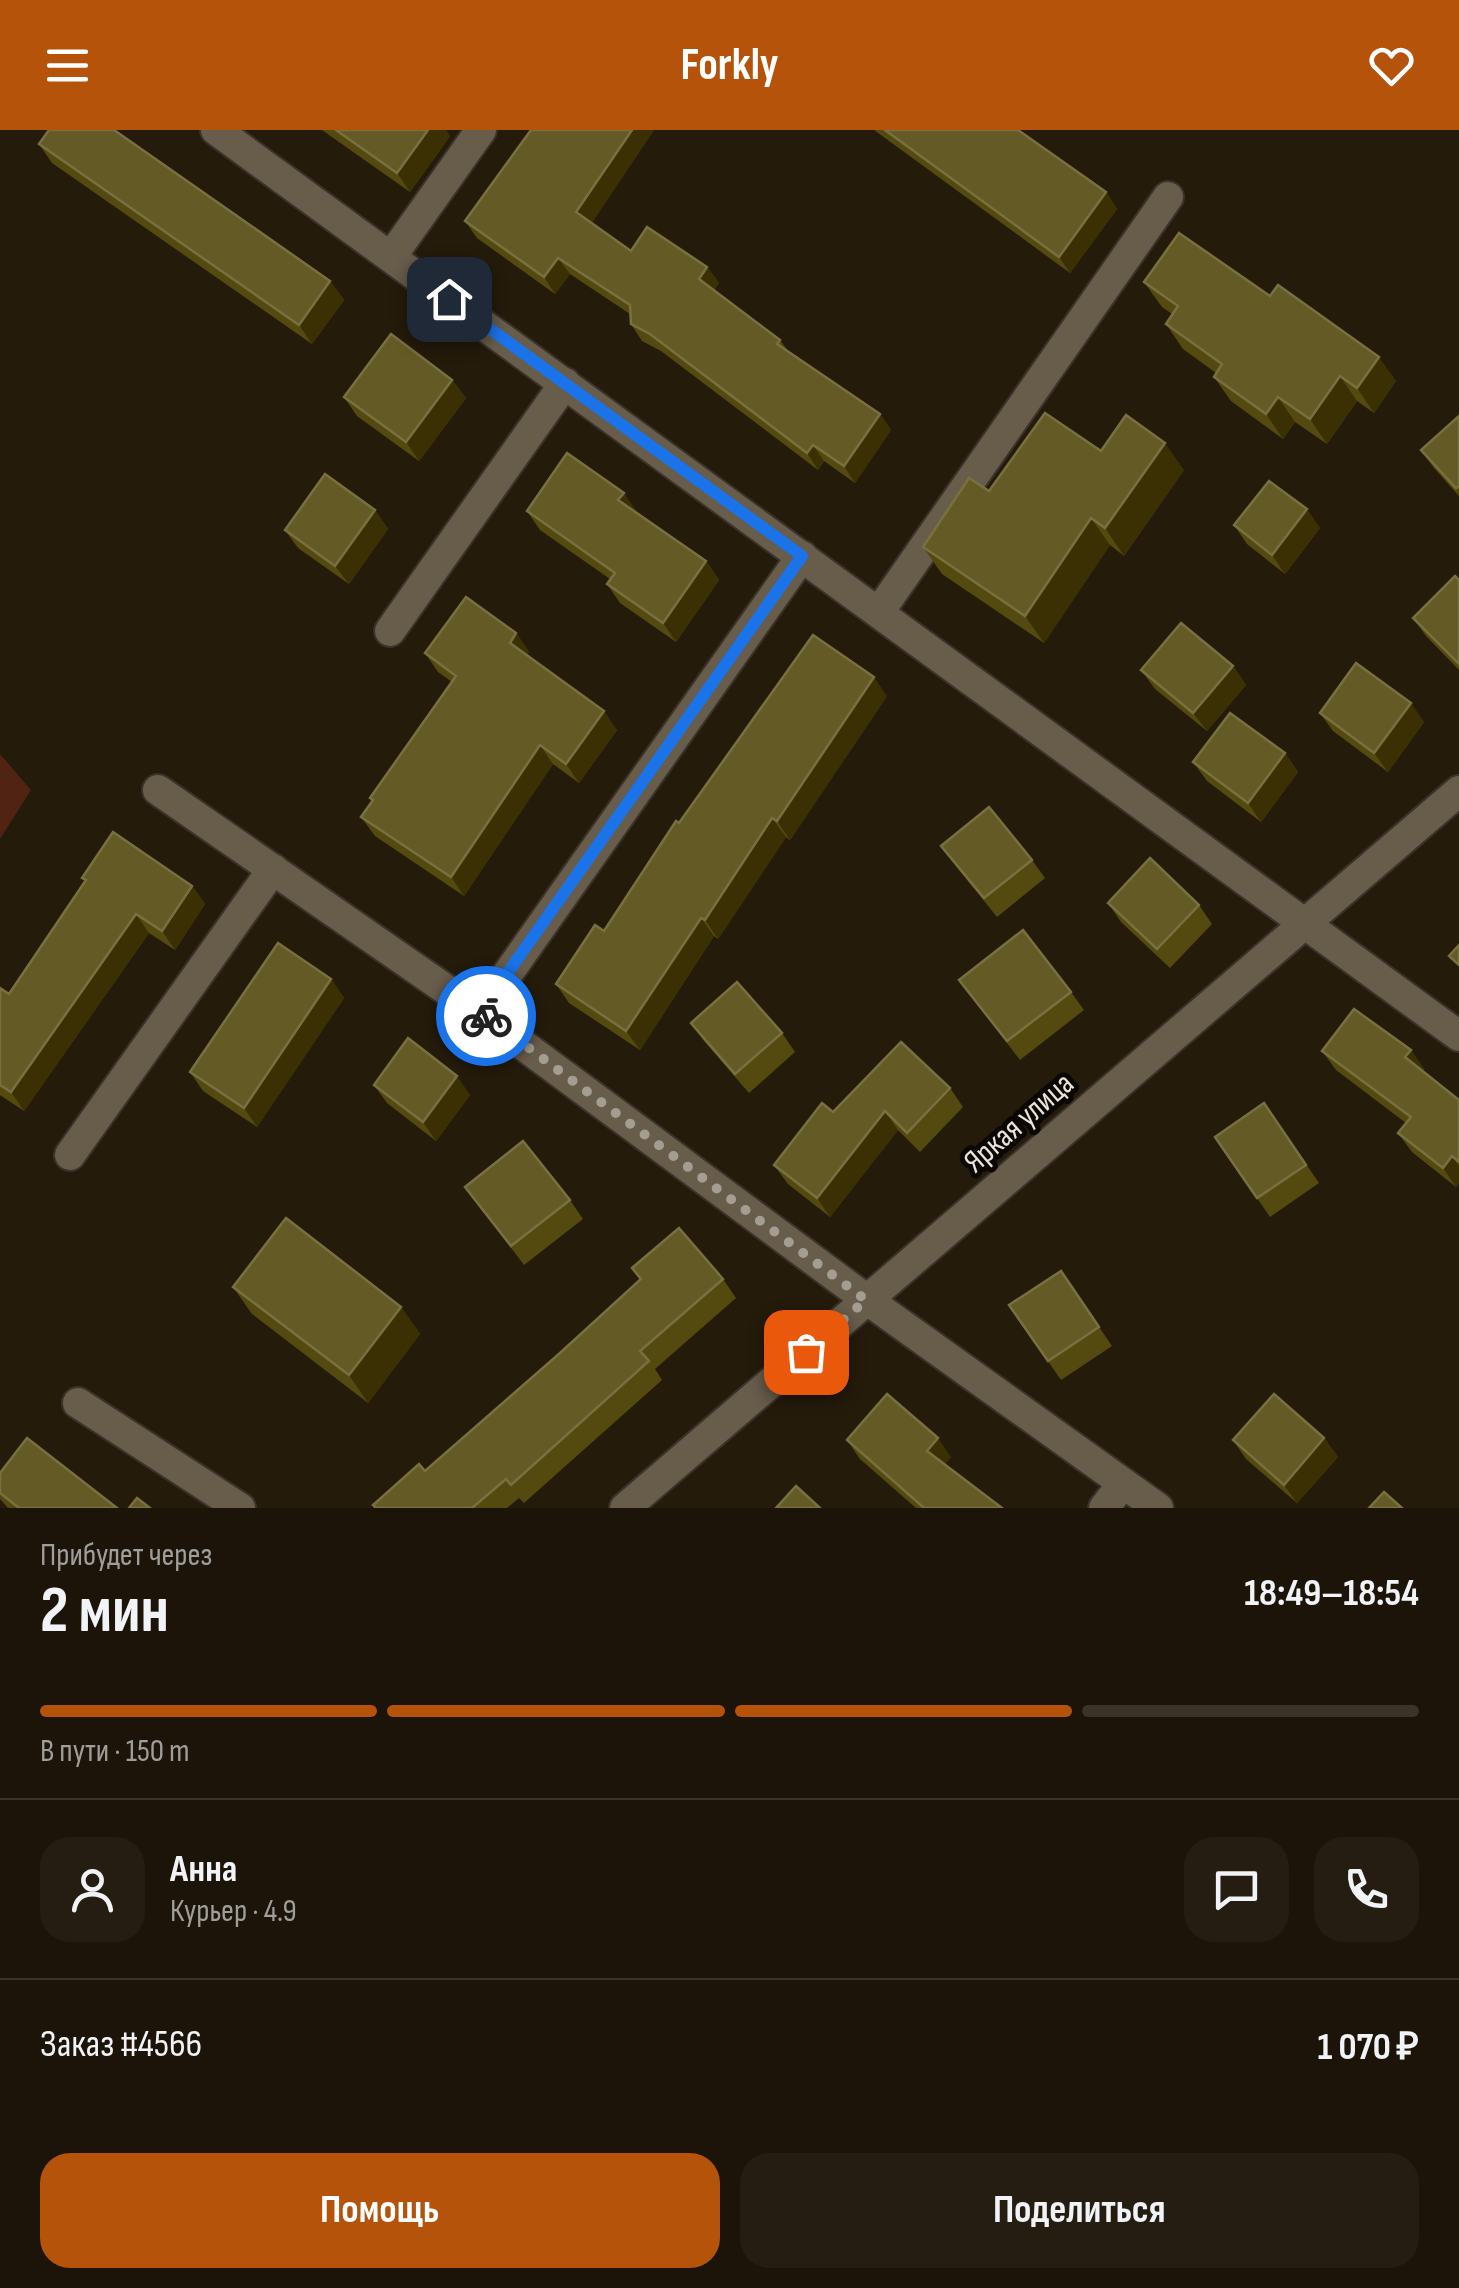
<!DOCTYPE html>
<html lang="ru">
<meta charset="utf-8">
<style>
:root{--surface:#1c1408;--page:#251d12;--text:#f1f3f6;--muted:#a09e9c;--line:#3a3329;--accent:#b45309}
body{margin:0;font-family:"Sofia Sans Condensed",sans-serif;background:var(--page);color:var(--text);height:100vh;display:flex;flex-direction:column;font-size:38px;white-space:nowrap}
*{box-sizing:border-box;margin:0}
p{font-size:32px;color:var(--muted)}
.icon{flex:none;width:55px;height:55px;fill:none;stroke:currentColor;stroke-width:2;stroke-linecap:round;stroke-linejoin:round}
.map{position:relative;height:1378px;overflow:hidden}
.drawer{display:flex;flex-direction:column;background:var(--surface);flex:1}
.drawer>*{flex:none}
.pin{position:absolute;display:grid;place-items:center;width:85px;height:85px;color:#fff;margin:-42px;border-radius:20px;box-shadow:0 5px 15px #0006}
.courier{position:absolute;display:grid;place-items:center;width:100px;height:100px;margin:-50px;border:8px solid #1a73e8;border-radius:50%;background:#fff;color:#222;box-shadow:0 2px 12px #0007}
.overview em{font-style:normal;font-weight:700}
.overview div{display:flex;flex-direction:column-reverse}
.overview{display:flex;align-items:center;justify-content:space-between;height:170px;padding:0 40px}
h1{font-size:65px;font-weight:700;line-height:75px}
.bar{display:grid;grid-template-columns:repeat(4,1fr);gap:15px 10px;align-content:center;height:120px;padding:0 40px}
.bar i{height:12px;border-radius:8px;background:var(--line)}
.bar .selected{background:var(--accent)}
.bar p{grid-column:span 4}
.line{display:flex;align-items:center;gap:25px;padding:0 40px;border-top:2px solid var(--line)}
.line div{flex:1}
.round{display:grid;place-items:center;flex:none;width:105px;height:105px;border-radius:30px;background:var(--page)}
.primary-button{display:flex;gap:20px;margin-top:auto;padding:20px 40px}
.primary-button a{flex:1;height:115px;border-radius:30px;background:var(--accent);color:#fff;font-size:40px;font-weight:700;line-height:115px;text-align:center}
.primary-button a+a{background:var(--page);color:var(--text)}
header{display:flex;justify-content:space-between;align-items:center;height:130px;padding:0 40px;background:var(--accent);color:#fff;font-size:45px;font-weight:700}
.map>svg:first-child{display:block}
</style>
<header><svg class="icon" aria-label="menu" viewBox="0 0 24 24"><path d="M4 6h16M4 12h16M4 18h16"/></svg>Forkly<svg class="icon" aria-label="heart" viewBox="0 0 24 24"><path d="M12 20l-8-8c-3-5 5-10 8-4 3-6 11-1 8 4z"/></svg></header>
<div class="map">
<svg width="1459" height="1378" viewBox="0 0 1459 1378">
<rect width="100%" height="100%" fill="#251b0b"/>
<path fill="#502313" d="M0 624 31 660 0 709Z"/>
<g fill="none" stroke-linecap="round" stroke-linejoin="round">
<defs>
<g id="minor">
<path d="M216 0 1459 906"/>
<path d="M391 127 481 0"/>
<path d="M879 482 1168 67"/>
<path d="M390 501 565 253"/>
<path d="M158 660 480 883 866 1169 1158 1378"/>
<path d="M480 883 802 426"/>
<path d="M70 1025 273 739"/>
<path d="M78 1273 240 1378"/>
<path d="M625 1378 1459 661"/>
<path d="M1104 1378 1123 1353"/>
</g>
</defs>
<use href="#minor" stroke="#3a322b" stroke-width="34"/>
<use href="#minor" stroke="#685c4b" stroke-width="30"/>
</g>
<g fill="#544a0f">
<path d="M322 0H446L450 6 410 62Z"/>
<path d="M531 0H654L591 93 631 121 707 137 719 153 714 160 780 210 788 221 880 284 891 300 855 353 824 331 818 340 661 221 642 211 631 194 630 184 570 144 555 164 477 108 465 91Z"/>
<path d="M874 0H1018L1106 62 1117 79 1070 143Z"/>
<path d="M39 14 330 151 344 170 312 214 52 33Z"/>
<path d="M1144 152 1396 251 1374 283 1357 271 1327 314 1295 292 1283 309 1231 271 1214 247 1216 243 1183 219 1166 194 1172 184 1162 177Z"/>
<path d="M452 250 466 268 419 331 357 286 344 267Z"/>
<path d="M1459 286V366L1434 338 1421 320Z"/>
<path d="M1101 321 1184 340 1124 426 1110 415 1044 513 942 444 923 417 989 361Z"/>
<path d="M624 363 636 383 706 431 719 450 676 512 620 473 607 454 610 449 540 400 527 381Z"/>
<path d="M375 380 388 399 349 454 298 418 285 400Z"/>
<path d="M1234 395 1320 398 1285 444 1247 414Z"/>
<path d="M1459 450V540L1426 506 1413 488Z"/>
<path d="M516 503 529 522 527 525 617 600 579 653 553 634 464 766 375 706 361 687 372 671 370 668 452 552 438 542 425 523Z"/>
<path d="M1233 536 1246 555 1207 601 1155 559 1141 540Z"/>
<path d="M887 566 790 710 786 707 718 809 714 806 640 920 569 873 556 854 604 801 679 693Z"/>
<path d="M1320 583 1424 592 1388 642 1333 601Z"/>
<path d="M1285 623 1298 642 1261 692 1207 651 1193 632Z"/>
<path d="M941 716 1032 730 1045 748 997 787 955 735Z"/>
<path d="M82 748 192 756 205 774 175 820 149 803 24 981 0 965V858L9 864 85 751Z"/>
<path d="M1108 773 1199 775 1212 794 1170 838 1121 792Z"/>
<path d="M331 849 344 868 257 997 203 961 190 942Z"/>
<path d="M959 850 1071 862 1084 880 1020 930Z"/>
<path d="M691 893 782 903 795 922 749 963 704 911Z"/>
<path d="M1411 920 1424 939 1422 941 1459 970V1053L1456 1057 1412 1022 1398 1003 1406 993 1336 940 1322 921Z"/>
<path d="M374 955 470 965 436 1011 387 973Z"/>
<path d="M950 958 963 977 920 1022 898 1000 830 1087 788 1054 774 1035 833 982Z"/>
<path d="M1264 973 1319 1053 1270 1087 1215 1007Z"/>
<path d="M465 1057 570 1070 583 1089 524 1135Z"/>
<path d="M632 1138 723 1149 736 1168 655 1239 662 1250 524 1373 519 1368 507 1378H375L425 1341 560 1223 640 1150Z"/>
<path d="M1061 1141 1112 1216 1061 1250 1009 1175Z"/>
<path d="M233 1157 401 1177 420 1204 368 1273 252 1184Z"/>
<path d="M1324 1308 1338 1327 1297 1373 1246 1329 1233 1310Z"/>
<path d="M847 1310 951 1327 945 1334 1002 1378H916L860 1329Z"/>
<path d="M0 1343 117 1378H8L0 1369Z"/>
</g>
<g fill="#3b3004">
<path d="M428 0H446L450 6 410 62 397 43Z"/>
<path d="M632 0H654L588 99 576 82Z"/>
<path d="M1106 62 1117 79 1070 143 1059 127Z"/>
<path d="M558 128 570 144 555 164 544 147Z"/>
<path d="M707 137 719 153 711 166 699 149Z"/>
<path d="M330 151 344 170 312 214 299 195Z"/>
<path d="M1379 227 1396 251 1374 283 1357 258Z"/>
<path d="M1340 246 1357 271 1327 314 1310 289Z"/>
<path d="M452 250 466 268 419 331 406 312Z"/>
<path d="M1278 267 1295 292 1283 309 1266 284Z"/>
<path d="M880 284 891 300 855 353 844 336Z"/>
<path d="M1165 313 1184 340 1124 426 1105 398Z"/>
<path d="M813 315 824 331 818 340 807 323Z"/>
<path d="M624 363 637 382 631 389 618 370Z"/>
<path d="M1307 379 1320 398 1285 444 1272 425Z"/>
<path d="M375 380 388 399 349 454 335 436Z"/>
<path d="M1091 388 1110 415 1044 513 1025 486Z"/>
<path d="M706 431 719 450 676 512 663 493Z"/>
<path d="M516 503 529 522 523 531 510 513Z"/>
<path d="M1233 536 1246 555 1207 601 1193 583Z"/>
<path d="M874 547 887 566 790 710 777 691Z"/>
<path d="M1411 573 1424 592 1388 642 1374 623Z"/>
<path d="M604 581 617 600 579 653 566 634Z"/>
<path d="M540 615 553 634 464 766 451 747Z"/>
<path d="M1285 623 1298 642 1261 692 1248 673Z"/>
<path d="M772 688 786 707 718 809 705 790Z"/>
<path d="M192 756 205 774 175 820 162 801Z"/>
<path d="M136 784 149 803 24 981 11 962Z"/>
<path d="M701 788 714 806 640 920 626 901Z"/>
<path d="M331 849 344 868 257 997 244 978Z"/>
<path d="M1411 920 1424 939 1418 946 1405 927Z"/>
<path d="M457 946 470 965 436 1011 423 992Z"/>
<path d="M885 981 898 1000 830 1087 817 1068Z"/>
<path d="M1452 1026 1459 1036V1053L1456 1057 1443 1038Z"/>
<path d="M401 1177 420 1204 368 1273 349 1245Z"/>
<path d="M938 1308 951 1327 940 1339 927 1321Z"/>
<path d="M1324 1308 1338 1327 1297 1373 1284 1355Z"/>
</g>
<g fill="#645a25" stroke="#797041" stroke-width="2.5">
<path d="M49 0H114L330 151 299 195 39 14Z"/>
<path d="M336 0H428L397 43Z"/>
<path d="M531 0H632L576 82 631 121 647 97 707 137 699 149 780 210 777 214 880 284 844 336 813 315 807 323 650 204 631 194 630 175 558 128 544 147 465 91Z"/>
<path d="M885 0H1018L1106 62 1059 127Z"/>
<path d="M1179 103 1270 166 1278 155 1379 227 1357 258 1340 246 1310 289 1278 267 1266 284 1214 247 1222 234 1166 194 1178 176 1144 152Z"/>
<path d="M391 204 452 250 406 312 344 267Z"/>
<path d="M1045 283 1101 321 1126 285 1165 313 1105 398 1091 388 1025 486 923 417 969 348 989 361Z"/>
<path d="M1459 286V356L1456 358 1421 320Z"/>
<path d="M567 323 624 363 618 370 706 431 663 493 607 454 615 443 527 381Z"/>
<path d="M325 344 375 380 335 436 285 400Z"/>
<path d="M1269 351 1307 379 1272 425 1234 395Z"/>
<path d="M1455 446 1459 450V534L1413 488Z"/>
<path d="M466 467 516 503 510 513 604 581 566 634 540 615 451 747 361 687 373 670 370 668 456 546 425 523Z"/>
<path d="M1181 493 1233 536 1193 583 1141 540Z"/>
<path d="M813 505 874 547 777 691 772 688 705 790 701 788 626 901 556 854 595 795 604 801 676 691 679 693Z"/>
<path d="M1356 533 1411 573 1374 623 1320 583Z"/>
<path d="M1230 583 1285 623 1248 673 1193 632Z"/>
<path d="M989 677 1032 730 984 768 941 716Z"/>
<path d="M113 702 192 756 162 801 136 784 11 962 0 955V858L9 864 86 750 82 748Z"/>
<path d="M1150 728 1199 775 1157 819 1108 773Z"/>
<path d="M1023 800 1071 862 1007 911 959 850Z"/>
<path d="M278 813 331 849 244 978 190 942Z"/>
<path d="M1459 815V835L1449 826Z"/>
<path d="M737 852 782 903 735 944 691 893Z"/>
<path d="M1354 879 1411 920 1405 927 1459 970V1032L1452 1026 1443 1038 1398 1003 1411 987 1322 921Z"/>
<path d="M408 908 457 946 423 992 374 955Z"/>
<path d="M901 912 950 958 907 1003 885 981 817 1068 774 1035 822 973 833 982Z"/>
<path d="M1264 973 1306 1035 1257 1068 1215 1007Z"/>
<path d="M523 1011 570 1070 511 1116 465 1057Z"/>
<path d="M286 1088 401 1177 349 1245 233 1157Z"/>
<path d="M679 1098 723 1149 640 1221 649 1231 511 1355 506 1349 472 1378H376L373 1375 419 1334 425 1341 560 1223 641 1149 632 1138Z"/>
<path d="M1061 1141 1099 1197 1048 1231 1009 1175Z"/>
<path d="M887 1264 938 1308 927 1321 1002 1378H924L847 1310Z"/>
<path d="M1274 1264 1324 1308 1284 1355 1233 1310Z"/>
<path d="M27 1308 117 1378H19L0 1363V1343Z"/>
<path d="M796 1356 820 1378H776Z"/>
<path d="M1384 1362 1402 1378H1369Z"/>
<path d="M137 1368 150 1378H129Z"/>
</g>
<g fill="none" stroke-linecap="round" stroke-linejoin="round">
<path stroke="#a49d91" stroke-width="10" stroke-dasharray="0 18" d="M486 886 866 1170 806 1222"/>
<path stroke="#1a73e8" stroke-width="12" d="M449 169 802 426 480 882 486 886"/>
</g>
<g text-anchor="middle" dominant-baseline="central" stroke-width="10" stroke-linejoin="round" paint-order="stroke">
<g font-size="32" fill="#e9e3d9" stroke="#0a0703">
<text transform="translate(1019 993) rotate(-41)">Яркая улица</text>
</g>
</g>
</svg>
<div class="pin" style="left:806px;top:1222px;background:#ea580c"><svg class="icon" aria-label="bag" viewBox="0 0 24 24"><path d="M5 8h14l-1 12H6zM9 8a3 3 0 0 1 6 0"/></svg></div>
<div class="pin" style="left:449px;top:169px;background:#1f2937"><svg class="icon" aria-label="home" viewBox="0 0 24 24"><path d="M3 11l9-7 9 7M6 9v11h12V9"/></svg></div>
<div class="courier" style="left:486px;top:886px"><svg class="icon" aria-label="bike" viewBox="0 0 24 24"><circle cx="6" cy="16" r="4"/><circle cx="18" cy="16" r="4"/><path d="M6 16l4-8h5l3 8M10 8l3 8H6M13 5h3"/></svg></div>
</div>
<section class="drawer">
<div class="overview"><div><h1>2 мин</h1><p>Прибудет через</p></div><em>18:49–18:54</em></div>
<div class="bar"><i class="selected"></i><i class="selected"></i><i class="selected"></i><i></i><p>В пути · 150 m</p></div>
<div class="line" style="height:180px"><a class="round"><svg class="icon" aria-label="person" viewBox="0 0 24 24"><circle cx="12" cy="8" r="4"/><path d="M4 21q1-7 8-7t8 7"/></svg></a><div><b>Анна</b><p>Курьер · 4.9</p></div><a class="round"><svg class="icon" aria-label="chat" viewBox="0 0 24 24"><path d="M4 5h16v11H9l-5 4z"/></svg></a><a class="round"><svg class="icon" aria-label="phone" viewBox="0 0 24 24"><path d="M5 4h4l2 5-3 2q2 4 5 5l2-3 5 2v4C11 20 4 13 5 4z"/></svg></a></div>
<div class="line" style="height:130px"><div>Заказ #4566</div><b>1 070 ₽</b></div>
<div class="primary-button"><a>Помощь</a><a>Поделиться</a></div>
</section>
